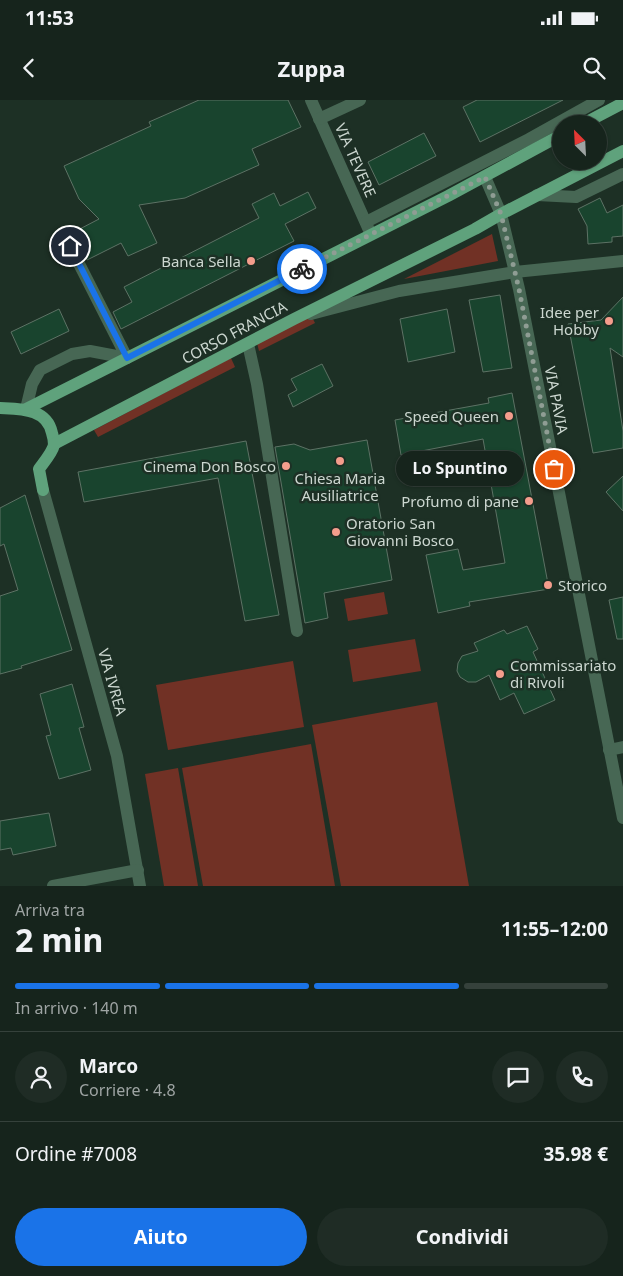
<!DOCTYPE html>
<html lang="it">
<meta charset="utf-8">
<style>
:root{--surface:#16241c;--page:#1f2c25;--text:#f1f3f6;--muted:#9ea4a3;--line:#35413b;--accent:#1a73e8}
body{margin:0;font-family:"Noto Sans",sans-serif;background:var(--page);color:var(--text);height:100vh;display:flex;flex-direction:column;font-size:19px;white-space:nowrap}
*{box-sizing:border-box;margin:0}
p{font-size:16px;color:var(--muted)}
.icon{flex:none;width:28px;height:28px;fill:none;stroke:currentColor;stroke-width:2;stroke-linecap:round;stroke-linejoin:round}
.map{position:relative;height:786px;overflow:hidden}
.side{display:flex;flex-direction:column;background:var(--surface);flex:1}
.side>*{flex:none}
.needle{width:32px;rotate:336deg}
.controls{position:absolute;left:552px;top:15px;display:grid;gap:10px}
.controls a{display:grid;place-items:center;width:55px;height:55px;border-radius:50%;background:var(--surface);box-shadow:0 1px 4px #0004,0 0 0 1px var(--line);font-size:25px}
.pin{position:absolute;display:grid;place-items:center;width:42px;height:42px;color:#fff;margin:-21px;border:2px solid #fff;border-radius:50%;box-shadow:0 1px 5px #0007}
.courier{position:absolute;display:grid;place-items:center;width:50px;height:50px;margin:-25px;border:4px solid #1a73e8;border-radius:50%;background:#fff;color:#222;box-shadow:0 1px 6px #0007}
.bubble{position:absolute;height:35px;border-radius:18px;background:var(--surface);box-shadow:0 1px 4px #0004,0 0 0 1px var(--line);font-size:16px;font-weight:700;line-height:35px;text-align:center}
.headline em{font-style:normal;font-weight:700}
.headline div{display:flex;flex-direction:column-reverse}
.headline{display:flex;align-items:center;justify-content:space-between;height:85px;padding:0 15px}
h1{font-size:32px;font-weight:700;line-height:38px}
.bar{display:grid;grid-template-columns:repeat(4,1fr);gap:8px 5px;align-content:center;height:60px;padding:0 15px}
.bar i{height:6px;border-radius:4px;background:var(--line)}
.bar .current{background:var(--accent)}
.bar p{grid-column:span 4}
.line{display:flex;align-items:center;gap:12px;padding:0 15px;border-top:1px solid var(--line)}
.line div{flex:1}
.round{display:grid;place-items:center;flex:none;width:52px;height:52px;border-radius:26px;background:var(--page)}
.primary-button{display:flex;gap:10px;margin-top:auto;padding:10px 15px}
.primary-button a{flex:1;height:58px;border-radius:30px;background:var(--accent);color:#fff;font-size:20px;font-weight:700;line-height:58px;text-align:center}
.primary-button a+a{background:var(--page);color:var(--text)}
.status{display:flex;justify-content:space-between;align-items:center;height:35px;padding:0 25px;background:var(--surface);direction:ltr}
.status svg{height:14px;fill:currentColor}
header{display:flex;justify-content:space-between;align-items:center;height:65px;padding:0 15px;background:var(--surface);font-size:22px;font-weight:700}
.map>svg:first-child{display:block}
</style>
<div class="status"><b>11:53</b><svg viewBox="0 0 49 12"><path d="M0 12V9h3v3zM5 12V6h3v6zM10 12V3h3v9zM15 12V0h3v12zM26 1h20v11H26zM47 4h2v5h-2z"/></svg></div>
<header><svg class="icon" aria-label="back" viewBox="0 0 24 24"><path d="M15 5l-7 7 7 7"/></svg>Zuppa<svg class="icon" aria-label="search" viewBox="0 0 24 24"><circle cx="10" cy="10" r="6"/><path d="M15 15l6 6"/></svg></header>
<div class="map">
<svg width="623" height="786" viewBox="0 0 623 786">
<rect width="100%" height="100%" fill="#1d3025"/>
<g fill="#713125">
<path d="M492 134 498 161 404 179Z"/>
<path d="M311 215 315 223 259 251 257 243Z"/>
<path d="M231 258 235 267 98 337 94 330Z"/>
<path d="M384 492 388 514 348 521 344 499Z"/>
<path d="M415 539 421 571 353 582 348 550Z"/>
<path d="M293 561 304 627 168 650 156 585Z"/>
<path d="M437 602 469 786H341L312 625Z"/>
<path d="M311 644 335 786H203L182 668Z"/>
<path d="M178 668 198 786H164L145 674Z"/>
</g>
<g fill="#19442e" stroke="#5d7265">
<path d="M199 0H288L301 27 252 49 259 65 185 98 139 105 157 143 128 156 121 143 87 160 74 132 99 119 79 99 64 66 151 26 149 22Z"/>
<path d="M477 0H563L480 42 463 7Z"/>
<path d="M424 33 436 56 379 85 368 62Z"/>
<path d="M308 92 316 108 285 124 294 141 121 229 113 212 132 202 124 187 259 118 252 104 274 93 280 106Z"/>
<path d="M600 98 607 113 623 105V136L612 137V142L588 144 587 126 578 109Z"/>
<path d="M500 195 512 268 483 272 469 200Z"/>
<path d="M623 197V257L610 248 623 331V348L593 353 568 224 601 220Z"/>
<path d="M59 209 69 231 21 254 11 232Z"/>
<path d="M447 209 455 252 408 262 400 219Z"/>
<path d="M322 264 333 286 293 307 288 295 297 290 291 279Z"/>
<path d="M512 293 549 489 469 502 470 506 438 513 426 455 458 449 463 470 505 463 483 339 401 355 395 320 489 303 488 298Z"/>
<path d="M367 340 392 480 324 493 328 518 305 523 275 347 294 344 310 350Z"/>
<path d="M246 341 279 515 245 521 218 378 84 402 78 372Z"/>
<path d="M623 376V411L606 392Z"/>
<path d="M25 395 72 550 21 566 22 568 0 574V496L18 490 4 444 0 446V408Z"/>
<path d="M623 497V539H617L609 500Z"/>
<path d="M527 526 538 549 533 552 555 600 524 614 514 593 500 600 489 575 476 582H468L460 577 457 571 458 563 462 556 478 551 474 543 504 530 507 534Z"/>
<path d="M72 584 84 627 79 628 91 670 59 679 46 636 51 635 40 594Z"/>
<path d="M49 713 56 746 13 755 11 748 0 750V721Z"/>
</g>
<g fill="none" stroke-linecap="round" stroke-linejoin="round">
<g stroke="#476754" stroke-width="12">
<path d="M311 0 369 130"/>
<path d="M319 19 360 0"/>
<path d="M485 77 501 114 519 189 623 718"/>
<path d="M537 95 576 97 623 74"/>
<path d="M366 122 529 39 599 0"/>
<path d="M70 146 127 258"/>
<path d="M311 214 399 191 515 172 623 161"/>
<path d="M248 244 257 284 297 531"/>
<path d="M26 309 32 284 40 270 72 254 90 251 127 258"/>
<path d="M43 390 117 656 140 786"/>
<path d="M609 650 623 647"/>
<path d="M53 786 138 770"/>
</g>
<g stroke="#5fa27c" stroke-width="12">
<path d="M583 24 623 3"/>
<path d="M0 308C20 309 47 308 52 333 53 336 54 342 54 345 52 353 44 362 39 369L43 390"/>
<path d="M26 309 448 96 561 35"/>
<path d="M54 344 294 219 475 129 501 114 623 51"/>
</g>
</g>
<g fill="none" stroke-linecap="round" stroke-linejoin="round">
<path stroke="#8f9d94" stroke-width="5" stroke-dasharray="0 9" d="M302 169 485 77 501 114 519 189 554 369"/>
<path stroke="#1a73e8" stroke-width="6" d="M70 146 127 258 302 169"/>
</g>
<g fill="#f49d8c" stroke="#1d3025" stroke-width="2">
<circle cx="251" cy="161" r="5"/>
<circle cx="609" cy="221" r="5"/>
<circle cx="509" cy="316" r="5"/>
<circle cx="340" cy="361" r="5"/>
<circle cx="286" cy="366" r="5"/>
<circle cx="529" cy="401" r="5"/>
<circle cx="336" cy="432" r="5"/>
<circle cx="548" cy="485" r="5"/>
<circle cx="500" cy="574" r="5"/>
</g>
<g text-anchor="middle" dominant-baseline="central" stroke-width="5" stroke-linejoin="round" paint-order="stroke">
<g font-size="15" fill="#ccd7d0" stroke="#1d3025">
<text transform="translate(356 60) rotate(66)">VIA TEVERE</text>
<text transform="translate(234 232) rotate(-28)">CORSO FRANCIA</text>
<text transform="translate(557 300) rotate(79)">VIA PAVIA</text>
<text transform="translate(113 582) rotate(74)">VIA IVREA</text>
</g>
<g font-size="15" fill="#ccd7d0" stroke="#1d3025" text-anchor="end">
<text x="241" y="161">Banca Sella</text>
<text x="599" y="212">Idee per<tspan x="599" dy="17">Hobby</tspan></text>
<text x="499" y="316">Speed Queen</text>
<text x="276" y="366">Cinema Don Bosco</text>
<text x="340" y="378" text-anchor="middle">Chiesa Maria<tspan x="340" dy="17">Ausiliatrice</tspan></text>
<text x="519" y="401">Profumo di pane</text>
<text x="346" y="423" text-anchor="start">Oratorio San<tspan x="346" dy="17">Giovanni Bosco</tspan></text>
<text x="558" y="485" text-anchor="start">Storico</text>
<text x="510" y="565" text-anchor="start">Commissariato<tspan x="510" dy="17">di Rivoli</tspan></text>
</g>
</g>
</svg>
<div class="controls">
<a><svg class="needle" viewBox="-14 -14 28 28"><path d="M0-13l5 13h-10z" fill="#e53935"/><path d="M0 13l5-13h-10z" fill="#9ea4a3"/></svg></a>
</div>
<div class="pin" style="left:554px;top:369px;background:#ea580c"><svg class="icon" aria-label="bag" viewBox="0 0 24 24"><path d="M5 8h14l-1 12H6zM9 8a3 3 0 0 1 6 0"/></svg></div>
<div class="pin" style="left:70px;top:146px;background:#1f2937"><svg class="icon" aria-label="home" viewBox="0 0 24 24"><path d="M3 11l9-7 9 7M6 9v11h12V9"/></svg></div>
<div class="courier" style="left:302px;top:169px"><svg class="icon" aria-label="bike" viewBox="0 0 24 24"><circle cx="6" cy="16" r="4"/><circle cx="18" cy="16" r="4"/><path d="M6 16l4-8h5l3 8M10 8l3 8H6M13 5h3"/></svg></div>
<div class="bubble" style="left:396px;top:351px;width:128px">Lo Spuntino</div>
</div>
<section class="side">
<div class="headline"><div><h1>2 min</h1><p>Arriva tra</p></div><em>11:55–12:00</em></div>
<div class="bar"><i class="current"></i><i class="current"></i><i class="current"></i><i></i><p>In arrivo · 140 m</p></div>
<div class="line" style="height:90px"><a class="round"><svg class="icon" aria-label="person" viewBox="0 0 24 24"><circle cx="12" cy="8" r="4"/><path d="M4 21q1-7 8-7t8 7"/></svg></a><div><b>Marco</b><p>Corriere · 4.8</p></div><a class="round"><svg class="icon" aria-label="chat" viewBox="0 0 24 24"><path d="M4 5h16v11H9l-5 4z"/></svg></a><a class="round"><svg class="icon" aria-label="phone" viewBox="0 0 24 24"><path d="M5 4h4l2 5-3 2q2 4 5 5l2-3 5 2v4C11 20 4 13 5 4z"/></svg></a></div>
<div class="line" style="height:65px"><div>Ordine #7008</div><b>35.98 €</b></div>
<div class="primary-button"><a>Aiuto</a><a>Condividi</a></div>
</section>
